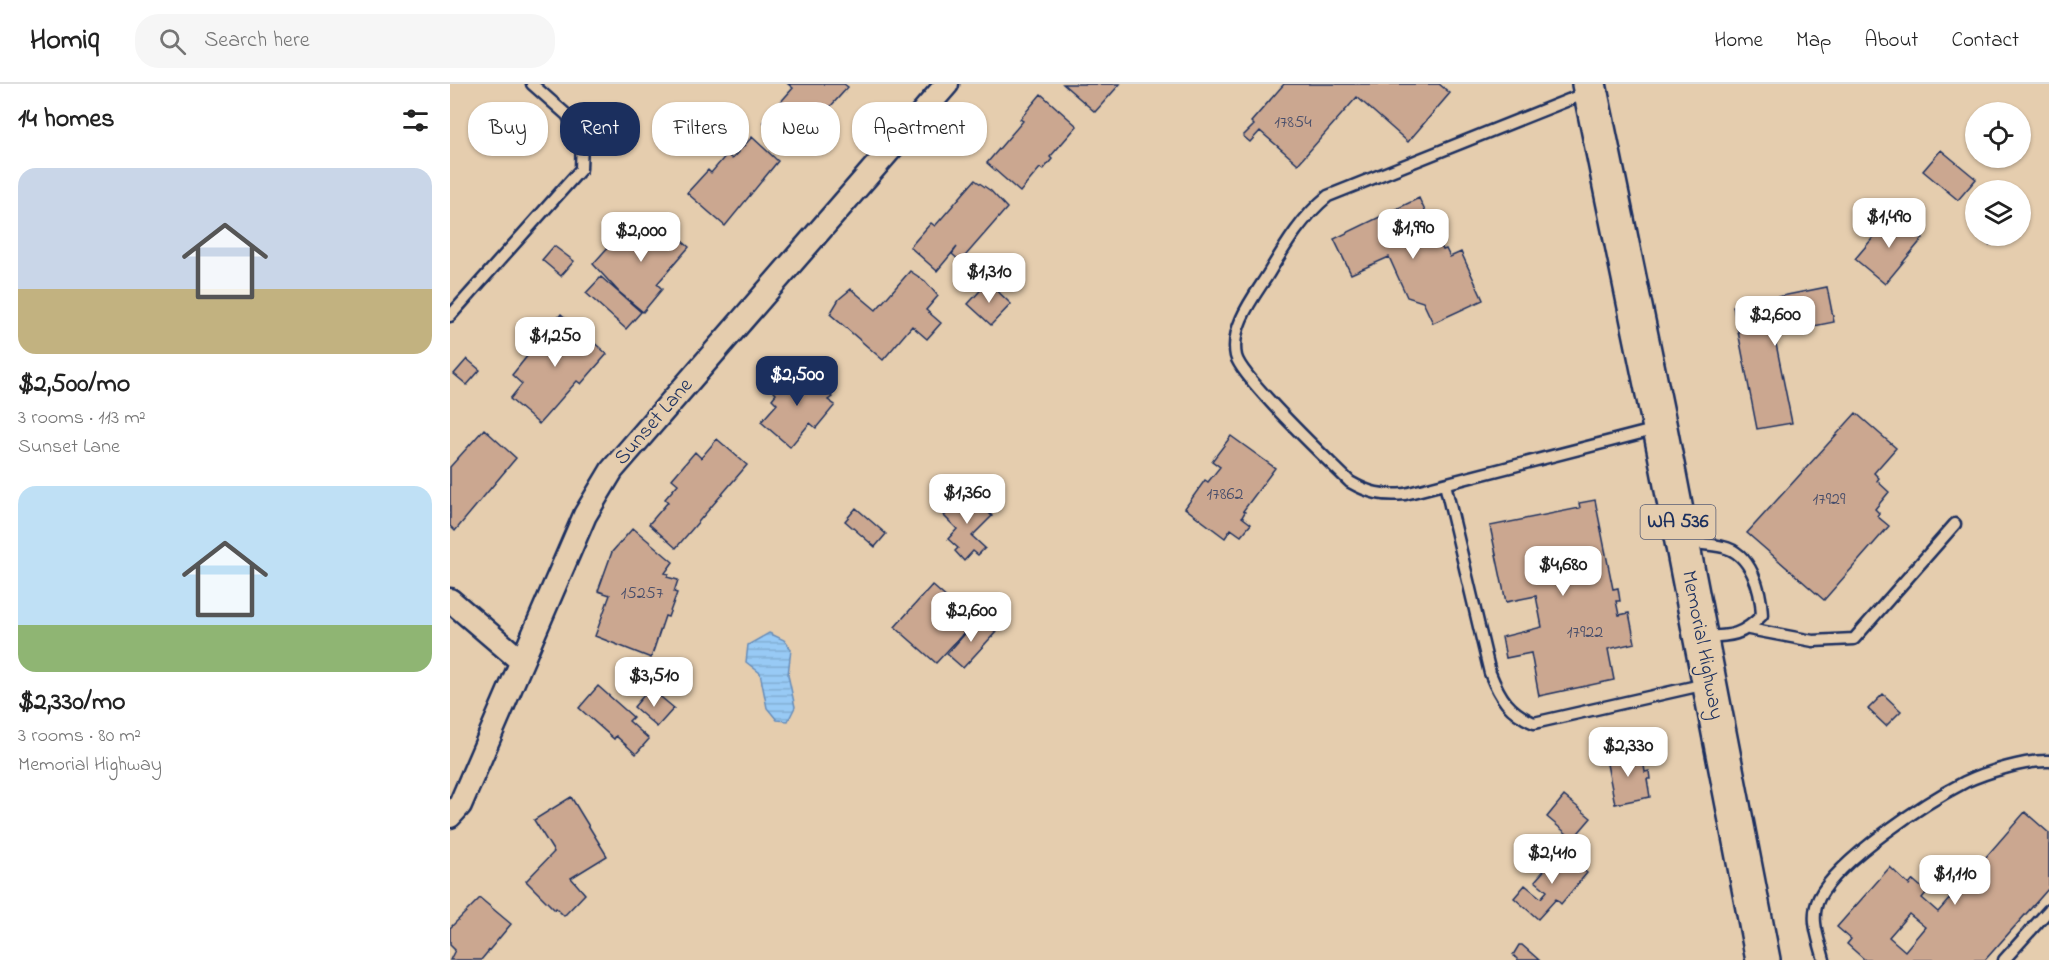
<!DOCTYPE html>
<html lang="en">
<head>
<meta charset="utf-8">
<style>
	:root { --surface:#fff; --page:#f6f6f6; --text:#222; --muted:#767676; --line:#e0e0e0; --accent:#1b2f5e }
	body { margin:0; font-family:"Indie Flower",sans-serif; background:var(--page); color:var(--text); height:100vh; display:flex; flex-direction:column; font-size:22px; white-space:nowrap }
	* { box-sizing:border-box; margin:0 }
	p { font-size:20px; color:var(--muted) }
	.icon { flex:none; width:33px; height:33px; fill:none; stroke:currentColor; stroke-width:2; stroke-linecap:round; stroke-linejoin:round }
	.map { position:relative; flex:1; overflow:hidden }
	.sheet { display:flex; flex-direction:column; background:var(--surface); width:450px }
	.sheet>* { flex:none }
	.hud { position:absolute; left:18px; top:18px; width:570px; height:54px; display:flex; gap:12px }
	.tools { position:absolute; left:1515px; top:18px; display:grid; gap:12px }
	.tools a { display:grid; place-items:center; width:66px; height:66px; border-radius:50%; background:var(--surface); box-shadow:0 2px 4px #0004; font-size:30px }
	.price { position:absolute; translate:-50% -51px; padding:0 14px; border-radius:12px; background:#fff; color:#222; font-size:20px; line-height:39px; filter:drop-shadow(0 2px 3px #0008) }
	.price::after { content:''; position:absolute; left:50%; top:36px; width:18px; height:14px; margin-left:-9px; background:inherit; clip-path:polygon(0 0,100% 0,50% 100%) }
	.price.active { background:var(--accent); color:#fff }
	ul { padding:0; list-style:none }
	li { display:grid; align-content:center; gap:12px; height:318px; padding:0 18px }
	li span { display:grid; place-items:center; height:186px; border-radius:18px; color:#555 }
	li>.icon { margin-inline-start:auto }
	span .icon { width:108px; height:108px; fill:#fffc; stroke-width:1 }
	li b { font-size:26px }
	h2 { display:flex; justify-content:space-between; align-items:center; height:72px; padding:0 18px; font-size:26px }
	.tag { padding:0 21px; border-radius:24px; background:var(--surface); box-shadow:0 2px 4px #0004; font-size:21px; line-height:54px }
	.tag.active { background:var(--accent); color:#fff }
	header { display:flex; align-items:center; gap:36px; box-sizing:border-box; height:84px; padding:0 30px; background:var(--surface); border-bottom:2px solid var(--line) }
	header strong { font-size:28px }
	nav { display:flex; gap:33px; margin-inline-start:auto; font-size:21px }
	.search { width:420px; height:54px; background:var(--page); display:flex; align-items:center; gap:15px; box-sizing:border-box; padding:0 21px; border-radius:24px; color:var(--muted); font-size:22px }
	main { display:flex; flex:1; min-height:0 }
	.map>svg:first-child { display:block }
	.water { fill:url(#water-rules); stroke:#668cb9; stroke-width:1.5 }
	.building { fill:#cba790; stroke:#1b2f5e; stroke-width:1.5; fill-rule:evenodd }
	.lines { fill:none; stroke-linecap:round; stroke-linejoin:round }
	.lane-casing { stroke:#1b2f5e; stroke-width:15 }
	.street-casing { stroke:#1b2f5e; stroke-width:27 }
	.primary-casing { stroke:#1b2f5e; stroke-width:38 }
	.lane { stroke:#e5cdae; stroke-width:10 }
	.street { stroke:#e5cdae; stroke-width:22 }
	.primary { stroke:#e5cdae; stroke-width:33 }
	.labels { text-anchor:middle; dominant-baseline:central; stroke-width:4.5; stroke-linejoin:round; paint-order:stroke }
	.number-label { font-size:18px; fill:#474d6a }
	.shield { fill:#e5cdae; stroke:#585e76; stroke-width:1.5 }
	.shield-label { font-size:20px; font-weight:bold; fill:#1b2f5e }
	.street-label { font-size:21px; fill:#1b2f5e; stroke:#e5cdae }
</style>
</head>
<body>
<header>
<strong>Homiq</strong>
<div class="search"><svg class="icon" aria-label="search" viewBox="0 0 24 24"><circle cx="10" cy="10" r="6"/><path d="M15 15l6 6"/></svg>Search here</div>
<nav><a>Home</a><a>Map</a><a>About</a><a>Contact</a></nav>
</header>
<main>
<section class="sheet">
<h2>14 homes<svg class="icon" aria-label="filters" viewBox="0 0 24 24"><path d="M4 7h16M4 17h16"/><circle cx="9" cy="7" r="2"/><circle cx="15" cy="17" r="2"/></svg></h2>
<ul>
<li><span style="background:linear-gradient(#c9d6e8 65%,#c2b280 0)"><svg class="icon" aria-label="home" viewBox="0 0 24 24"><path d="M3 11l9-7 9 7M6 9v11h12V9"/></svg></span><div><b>$2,500/mo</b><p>3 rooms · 113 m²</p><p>Sunset Lane</p></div></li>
<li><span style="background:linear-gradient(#bfe0f5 75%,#8fb573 0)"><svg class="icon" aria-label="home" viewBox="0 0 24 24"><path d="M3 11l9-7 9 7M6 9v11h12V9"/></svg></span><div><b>$2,330/mo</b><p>3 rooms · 80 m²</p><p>Memorial Highway</p></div></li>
</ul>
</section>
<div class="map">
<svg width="1599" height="876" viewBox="0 0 1599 876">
	<defs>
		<pattern id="water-rules" width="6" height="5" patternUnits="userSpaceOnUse" patternTransform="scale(1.5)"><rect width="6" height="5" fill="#98caf5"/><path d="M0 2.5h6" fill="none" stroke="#82aed4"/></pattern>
	</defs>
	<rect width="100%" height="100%" fill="#e5cdae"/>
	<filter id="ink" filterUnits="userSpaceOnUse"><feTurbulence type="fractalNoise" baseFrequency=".0167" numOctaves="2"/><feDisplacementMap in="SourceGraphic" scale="12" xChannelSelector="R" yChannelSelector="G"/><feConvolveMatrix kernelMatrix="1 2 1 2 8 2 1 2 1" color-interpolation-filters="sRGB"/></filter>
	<g filter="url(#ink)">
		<path class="water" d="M319,549L334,556L341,565L338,591L345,623L338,637L327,636L317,624L310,589L296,578L298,561Z"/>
		<path class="building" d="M338,0H394L398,3L342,65L313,38L343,4Z
			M613,0H670L645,28Z
			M834,0H989L1000,9L958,58L907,13L848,80L810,47L800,58L793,52L804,41L801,38Z
			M591,10L627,42L600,73L602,75L593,86L590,84L570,108L537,79L573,37L570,35Z
			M302,53L328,77L275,142L237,109L258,86L261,89L277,70L282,75Z
			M1491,66L1526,95L1508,116L1473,87Z
			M525,96L541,107L557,124L516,171L509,176L502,170L507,163L487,187L460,163L481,139L485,142Z
			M969,114L993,166L996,165L1000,173L1011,168L1033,216L983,239L973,218L957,213L939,173L901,190L884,155Z
			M1444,129L1473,154L1435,200L1405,175Z
			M204,133L239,163L207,200L212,205L193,228L169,208L143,180L168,152L179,161Z
			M1529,152H1548L1539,161Z
			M104,162L124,177L111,192L92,176Z
			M460,187L475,197L488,212L476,226L491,239L477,255L462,242L433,276L380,230L389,215L401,205L426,226Z
			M151,193L191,228L176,245L136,209Z
			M538,198L561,220L541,241L518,220Z
			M1377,203L1384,238L1324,250L1342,339L1307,345L1283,222Z
			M111,230L157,270L131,300L127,297L89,340L60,315L72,300L62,291Z
			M17,275L30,286L17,301L4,290Z
			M346,282L382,313L378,316L385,321L366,344L360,339L340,363L311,338L327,320L322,315L326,310L324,308Z
			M1406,329L1446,364L1424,389L1429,394L1427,397L1439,408L1425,425L1429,429L1427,432L1439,442L1374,516L1297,449Z
			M34,345L66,374L5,447L0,442V383Z
			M781,352L825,384L793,427L795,428L792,433L801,440L791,452L781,445L775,454L735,424L755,396L758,398L770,383L762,377Z
			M267,355L297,381L226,464L199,440L218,418L215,415L228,400L222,395L245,368L251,374Z
			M518,408L542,432L522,452L535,464L528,471L523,467L514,477L505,467L508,464L498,455L507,445L494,432Z
			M1145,416L1163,505L1168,504L1170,517H1166L1169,531L1179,529L1185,559L1158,565L1164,596L1089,612L1081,569L1056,574L1052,553L1092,543L1086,512L1056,518L1040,442L1130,424L1129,419Z
			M406,424L436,450L425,463L395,437Z
			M183,444L223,478L215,489L219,490L217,493L228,496L224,508L227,509L218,533L215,532L201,574L145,552L160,511L148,507L162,468Z
			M482,501L524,538L486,579L445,543Z
			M529,534L546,548L513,584L497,570Z
			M148,602L183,633L179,637L199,655L186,670L166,652L164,655L129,624Z
			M200,604L224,624L207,643L184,623Z
			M1433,610L1451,627L1436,642L1418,625Z
			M1192,668L1195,688L1199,687L1200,695H1197L1200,713L1165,720L1156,675Z
			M1114,712L1141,734L1123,755L1097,733Z
			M121,713L157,772L121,794L135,810L114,832L106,824L105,826L76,797L104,768L84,736Z
			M1575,728L1599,749V804L1535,876H1415L1397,860L1401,855L1387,843L1440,783L1459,801L1463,796L1477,808L1472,814L1488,828ZM1459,830L1475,843L1455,867L1439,853Z
			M1111,767L1137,789L1111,820L1106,815L1088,835L1064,814L1075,801L1091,814L1097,807L1085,797Z
			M30,814L61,840L31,876H0L5,866L0,861V844Z
			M1069,861H1072L1089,876H1068L1063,871Z"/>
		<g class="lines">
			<defs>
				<path id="lane" d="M1136,9L878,112C851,134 835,162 817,192C803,214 780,243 786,272C791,294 879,377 900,398C919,409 932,412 955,410L1207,345
					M0,232L131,85L132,56L117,31L82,0
					M995,400L1040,589C1050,614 1059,628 1084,639L1256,600
					M1236,458C1248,460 1261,460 1273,463C1301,469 1311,506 1312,531C1292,552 1281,552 1253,553
					M1299,545L1363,557L1404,555L1505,440
					M1374,876C1369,855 1359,835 1369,814C1389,775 1476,718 1515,698C1536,688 1577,676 1599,677
					M1554,876L1599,826"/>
				<path id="street" d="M0,516L70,576
					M0,732L10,721L135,431L162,386L497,0"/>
				<path id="primary" d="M1139,0L1210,344L1313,876"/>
			</defs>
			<use href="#lane" class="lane-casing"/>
			<use href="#street" class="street-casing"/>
			<use href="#primary" class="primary-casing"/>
			<use href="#lane" class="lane"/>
			<use href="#street" class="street"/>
			<use href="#primary" class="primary"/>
		</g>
	</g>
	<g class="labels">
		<g class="number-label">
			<text x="843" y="39">17854</text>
			<text x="775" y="411">17862</text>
			<text x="1379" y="416">17929</text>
			<text x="192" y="510">15257</text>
			<text x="1135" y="549">17922</text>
		</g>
		<rect class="shield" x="1190.5" y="421" width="75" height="34" rx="4.5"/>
		<g class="shield-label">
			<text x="1228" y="438">WA 536</text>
		</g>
		<g class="street-label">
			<text transform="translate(204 338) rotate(-49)">Sunset Lane</text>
			<text transform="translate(1252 561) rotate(79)">Memorial Highway</text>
		</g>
	</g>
</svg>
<div class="tools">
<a><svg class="icon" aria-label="locate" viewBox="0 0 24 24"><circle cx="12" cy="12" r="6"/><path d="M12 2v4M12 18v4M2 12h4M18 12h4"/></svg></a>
<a><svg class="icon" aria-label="layers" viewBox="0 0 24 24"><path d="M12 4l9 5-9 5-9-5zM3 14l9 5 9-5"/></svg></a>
</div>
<b class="price" style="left:1439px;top:165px">$1,490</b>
<b class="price" style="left:963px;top:176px">$1,990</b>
<b class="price" style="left:191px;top:179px">$2,000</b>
<b class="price" style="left:539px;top:220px">$1,310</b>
<b class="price" style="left:1325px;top:263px">$2,600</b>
<b class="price" style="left:105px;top:284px">$1,250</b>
<b class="price active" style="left:347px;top:323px">$2,500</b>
<b class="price" style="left:517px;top:441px">$1,360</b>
<b class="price" style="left:1113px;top:513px">$4,680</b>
<b class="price" style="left:521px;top:559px">$2,600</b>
<b class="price" style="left:204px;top:624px">$3,510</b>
<b class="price" style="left:1178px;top:694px">$2,330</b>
<b class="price" style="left:1102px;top:801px">$2,410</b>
<b class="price" style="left:1505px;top:822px">$1,110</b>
<div class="hud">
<a class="tag">Buy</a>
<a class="tag active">Rent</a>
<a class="tag">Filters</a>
<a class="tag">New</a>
<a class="tag">Apartment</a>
</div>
</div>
</main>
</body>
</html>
